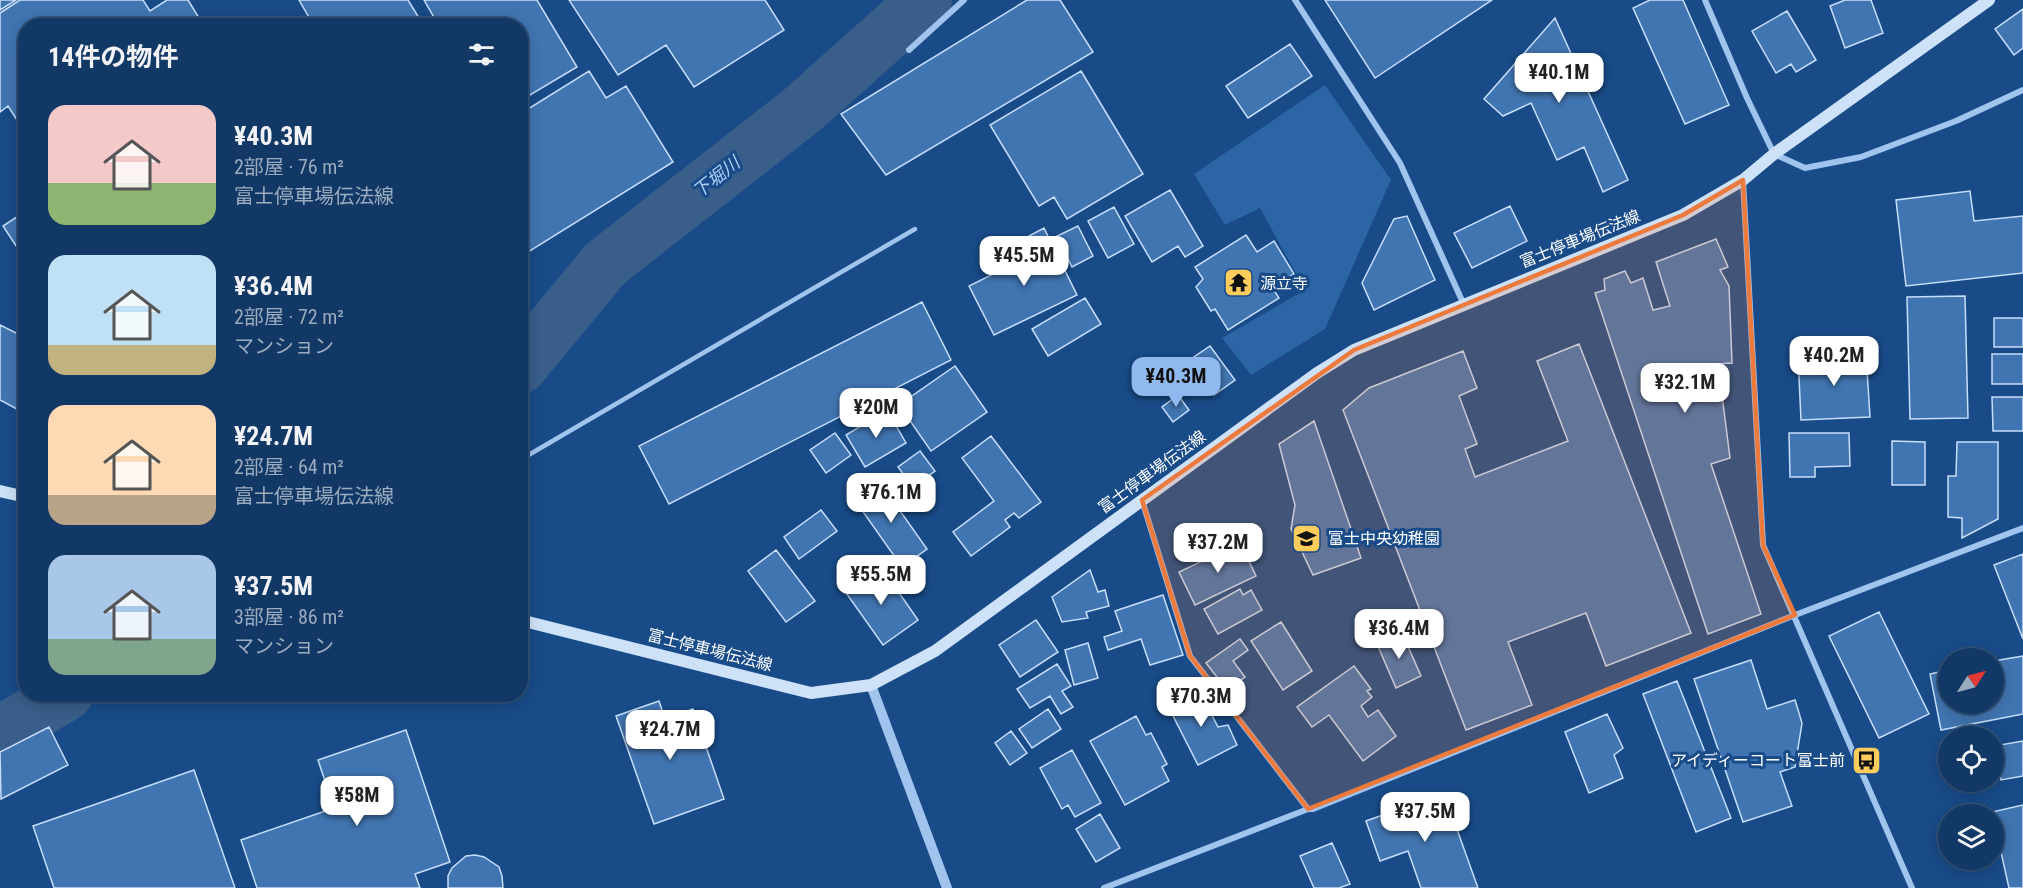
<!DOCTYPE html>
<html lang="ja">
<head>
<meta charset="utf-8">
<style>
	:root { --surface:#123866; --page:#1b3f6c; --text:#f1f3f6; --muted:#9cacbf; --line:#31527a; --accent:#90b9f0 }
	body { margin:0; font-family:"Roboto Condensed","Noto Sans JP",sans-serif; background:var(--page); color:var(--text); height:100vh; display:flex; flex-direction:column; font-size:22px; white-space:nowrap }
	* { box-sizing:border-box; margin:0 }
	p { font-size:20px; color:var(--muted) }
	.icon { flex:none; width:33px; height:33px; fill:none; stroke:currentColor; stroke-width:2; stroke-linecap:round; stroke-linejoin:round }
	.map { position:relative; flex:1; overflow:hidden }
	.details { position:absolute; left:18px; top:18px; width:510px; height:684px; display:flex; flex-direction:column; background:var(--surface); border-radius:24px; box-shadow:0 3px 15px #0003,0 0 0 2px var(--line) }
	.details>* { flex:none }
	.needle { width:39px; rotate:54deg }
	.buttons { position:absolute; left:1938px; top:648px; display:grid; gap:12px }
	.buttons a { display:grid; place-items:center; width:66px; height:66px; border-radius:50%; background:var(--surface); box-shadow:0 3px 15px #0003,0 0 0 2px var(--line); font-size:30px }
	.price { position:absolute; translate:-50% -51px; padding:0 14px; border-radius:12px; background:#fff; color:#222; font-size:20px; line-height:39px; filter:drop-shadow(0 2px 3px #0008) }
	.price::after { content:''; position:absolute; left:50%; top:36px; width:18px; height:14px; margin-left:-9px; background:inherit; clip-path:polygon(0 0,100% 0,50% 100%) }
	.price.active { background:var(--accent); color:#111 }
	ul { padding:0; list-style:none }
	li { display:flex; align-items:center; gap:18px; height:150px; padding:0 30px }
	li span { display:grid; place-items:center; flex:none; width:168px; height:120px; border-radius:18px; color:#555 }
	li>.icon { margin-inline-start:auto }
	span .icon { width:72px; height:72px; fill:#fffc; stroke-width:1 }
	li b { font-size:26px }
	h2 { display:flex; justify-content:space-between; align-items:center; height:72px; padding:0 30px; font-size:26px }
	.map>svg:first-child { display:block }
	.green { fill:#2b65a6 }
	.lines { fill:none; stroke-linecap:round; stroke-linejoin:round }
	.river { stroke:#395e8a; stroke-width:54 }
	.building { fill:#4175b1; stroke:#c6defa; stroke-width:1.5 }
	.service { stroke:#a0c4ed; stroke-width:4.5 }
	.minor { stroke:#a0c4ed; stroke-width:6 }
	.tertiary { stroke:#a0c4ed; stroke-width:10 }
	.secondary { stroke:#cde1f9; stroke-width:12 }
	.marked { fill:#ed7a3d; fill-opacity:0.2; stroke:#ed7a3d; stroke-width:4.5; stroke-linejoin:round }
	.labels { text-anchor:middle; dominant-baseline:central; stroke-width:6; stroke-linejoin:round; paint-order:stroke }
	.street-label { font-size:16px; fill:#fff; stroke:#184b88 }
	.poi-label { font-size:16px; fill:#fff; stroke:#184b88; text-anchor:start }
	.water-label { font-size:18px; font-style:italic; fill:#accef5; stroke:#184b88 }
</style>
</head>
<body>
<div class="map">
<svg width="2023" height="888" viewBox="0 0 2023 888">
	<rect width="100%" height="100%" fill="#184b88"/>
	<path class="green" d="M1325,85L1391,180L1325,329L1251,375L1222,338L1305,290L1260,208L1225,225L1194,174Z"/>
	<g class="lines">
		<path class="river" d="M520,367L605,264L802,110L925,0
			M0,733L66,694"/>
	</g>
	<path class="building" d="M0,0H16L0,10Z
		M20,0H143L150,11L167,0H188L204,26H26V134L8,106L0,112V13Z
		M299,0H408L424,26H314Z
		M424,0H537L577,67L520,101V26H439Z
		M569,0H765L784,30L694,87L666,45L618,75Z
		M1027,0H1060L1093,52L886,175L841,114Z
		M1325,0H1492L1375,78Z
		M1650,0H1683L1729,105L1685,124L1633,8Z
		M1845,0H1871L1883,33L1845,48L1830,6Z
		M2023,9V48L2014,55L1995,29Z
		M1787,11L1816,60L1796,72L1791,64L1776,73L1752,31Z
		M1555,18L1628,180L1603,192L1584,147L1557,160L1531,103L1503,116L1484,99Z
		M1290,44L1312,76L1248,118L1226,86Z
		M589,71L606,98L626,86L673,162L520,257V114Z
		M1081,71L1143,174L1067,219L1054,197L1039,206L990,125Z
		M1170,190L1203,246L1185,257L1178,246L1152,262L1125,216Z
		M1970,191L1974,221L2023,216V273L1906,286L1896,200Z
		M1510,206L1527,241L1472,268L1454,233Z
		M1114,207L1134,244L1108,258L1088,221Z
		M26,211V261L3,226Z
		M1407,216L1435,280L1374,310L1362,283L1394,219Z
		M1078,226L1093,256L1072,267L1057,236Z
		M1044,228L1077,295L994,335L969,286L1035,253L1027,237Z
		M1246,235L1257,252L1274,241L1294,274L1272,287L1279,298L1228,330L1215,309L1211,311L1196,287L1203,279L1195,267Z
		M1716,239L1728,267L1720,270L1729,286L1732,363L1718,364L1730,458L1711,464L1761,614L1708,634L1595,293L1605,290L1604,279L1625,271L1631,283L1643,278L1653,310L1670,306L1656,262Z
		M1965,296L1968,418L1910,419L1907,297Z
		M1085,298L1101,324L1048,356L1032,329Z
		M922,302L951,360L669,504L639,446Z
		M1994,318H2023V347H1994Z
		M0,325L26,338V414L0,400Z
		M1579,344L1691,633L1606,666L1586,613L1508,642L1532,705L1466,730L1343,410L1369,388L1463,351L1477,388L1459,396L1477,444L1465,449L1475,477L1568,441L1537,361Z
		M1210,346L1235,380L1214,395L1193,367L1199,363L1194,357Z
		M1866,353L1870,417L1801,420L1798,356Z
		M1992,354H2023V384H1992Z
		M955,366L987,412L931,451L899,405Z
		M1178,395L1189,410L1173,422L1162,407Z
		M1992,397H2023V431H1993Z
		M887,410L906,443L865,467L846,435Z
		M1314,421L1361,558L1313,575L1291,529L1295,505L1279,444Z
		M835,433L851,455L826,473L810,450Z
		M1789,433H1849L1850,466L1815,467V477H1790Z
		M991,436L1041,502L1019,518L1014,513L1005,520L1010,527L971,556L953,532L994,501L962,458Z
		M1892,441L1925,442V485H1892Z
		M1957,442H1998V519L1962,538V518L1948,517V476H1956Z
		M920,451L935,471L913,487L898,467Z
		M879,481L927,549L902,567L854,499Z
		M821,510L837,531L799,559L784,537Z
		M1240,543L1256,576L1195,605L1179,572Z
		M776,550L815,601L786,622L748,571Z
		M2023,554V639L1994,565Z
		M875,568L887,584L891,581L918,620L883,645L844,590Z
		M1090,570L1098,592L1105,590L1109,606L1086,612L1088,618L1062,622L1052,597Z
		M1240,589L1243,595L1251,590L1262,610L1218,634L1204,609Z
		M1163,595L1183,655L1150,665L1141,639L1108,650L1104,637L1122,631L1115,611Z
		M1879,612L1929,714L1879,738L1829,636Z
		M1036,620L1058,652L1020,677L999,645Z
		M1281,622L1312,671L1283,690L1251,641Z
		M1402,633L1421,676L1396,688L1377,644Z
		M1240,639L1248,650L1233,661L1245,677L1227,690L1206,663Z
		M1088,643L1098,678L1074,685L1065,650Z
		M2023,656V714L1941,730L1930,674L1948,670V704H1994V661Z
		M1751,660L1767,709L1795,700L1802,723L1795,767L1780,772L1792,806L1743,822L1694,679Z
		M1057,664L1071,686L1062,691L1073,707L1061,714L1050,696L1030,708L1017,689Z
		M1354,666L1371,689L1367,691L1372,697L1361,706L1368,717L1378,710L1396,736L1363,761L1329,715L1312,727L1297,707Z
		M1677,681L1731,818L1696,832L1643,694Z
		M1199,690L1218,727L1228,725L1237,745L1198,765L1168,706Z
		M659,701L665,719L693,709L724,799L654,824L616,716Z
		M1048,709L1061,729L1032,748L1019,729Z
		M1607,714L1623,748L1614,755L1623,778L1589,793L1565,732Z
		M1136,716L1146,735L1151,733L1167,764L1162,767L1169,781L1125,805L1090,741Z
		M49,727L68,765L1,799L0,752Z
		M406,730L450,862L415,874L420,888H257L241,840L334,808L318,760Z
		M1011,731L1027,753L1010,765L995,743Z
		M2023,741V776L2001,780L1994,746Z
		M1072,750L1101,803L1075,817L1068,805L1062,809L1040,768Z
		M194,770L235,888H54L33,826Z
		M1444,793L1478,888H1421L1408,851L1380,861L1366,821Z
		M2023,805V888H2009L1992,812Z
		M1100,814L1120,848L1096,862L1076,829Z
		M1332,843L1350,884L1339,888H1314L1300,856Z
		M475,855L484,857L499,867L502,876L503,888H448V876L452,868L466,856Z"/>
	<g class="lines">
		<path class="service" d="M520,460L915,229"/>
		<path class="minor" d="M1295,0L1400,163L1464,305
			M1705,0L1747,98L1774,154L1805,168L1861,157L1956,121L2023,90
			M909,50L964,0
			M1743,180L1763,545L1912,888
			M1142,500L1190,656L1308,809
			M1104,888L1308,809H1313L1795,615L2023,528"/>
		<path class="tertiary" d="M871,685L947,888"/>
		<path class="secondary" d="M0,491L26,497
			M520,620L811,693L871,685L935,651L1317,373L1354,350L1683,215L1743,180L1774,154L1989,0"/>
	</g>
	<path class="marked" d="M1743,180L1763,545L1795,615L1308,809L1190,656L1142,500L1354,350L1683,215Z"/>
	<defs>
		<symbol id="temple-square" viewBox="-11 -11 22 22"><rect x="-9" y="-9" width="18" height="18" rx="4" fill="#ffcd5c" stroke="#184b88"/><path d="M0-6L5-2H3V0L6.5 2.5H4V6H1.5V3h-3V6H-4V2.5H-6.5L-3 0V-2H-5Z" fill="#111"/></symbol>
		<symbol id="school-square" viewBox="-11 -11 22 22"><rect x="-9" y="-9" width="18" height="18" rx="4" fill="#ffcd5c" stroke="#184b88"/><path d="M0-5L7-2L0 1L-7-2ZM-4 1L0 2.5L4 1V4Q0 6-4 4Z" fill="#111"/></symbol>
		<symbol id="bus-square" viewBox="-11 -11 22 22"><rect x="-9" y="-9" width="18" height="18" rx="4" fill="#ffcd5c" stroke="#184b88"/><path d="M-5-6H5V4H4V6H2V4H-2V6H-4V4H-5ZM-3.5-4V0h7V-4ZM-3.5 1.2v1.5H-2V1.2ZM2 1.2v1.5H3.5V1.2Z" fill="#111"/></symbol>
	</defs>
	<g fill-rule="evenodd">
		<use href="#temple-square" x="1222" y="266" width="33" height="33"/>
		<use href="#school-square" x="1290" y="522" width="33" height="33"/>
		<use href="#bus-square" x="1850" y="744" width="33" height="33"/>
	</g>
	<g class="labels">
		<g class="street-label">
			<text transform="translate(1580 239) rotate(-22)">富士停車場伝法線</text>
			<text transform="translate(1152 472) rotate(-36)">富士停車場伝法線</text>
			<text transform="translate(710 650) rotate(14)">富士停車場伝法線</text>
		</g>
		<g class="poi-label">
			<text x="1260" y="283">源立寺</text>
			<text x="1328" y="538">富士中央幼稚園</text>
			<text x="1845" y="760" text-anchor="end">アイディーコート富士前</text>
		</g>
		<g class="water-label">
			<text transform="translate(716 177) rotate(-38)">下堀川</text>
		</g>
	</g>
</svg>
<div class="buttons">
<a><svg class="needle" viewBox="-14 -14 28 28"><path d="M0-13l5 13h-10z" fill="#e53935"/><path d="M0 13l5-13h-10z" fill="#9cacbf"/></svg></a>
<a><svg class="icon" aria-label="locate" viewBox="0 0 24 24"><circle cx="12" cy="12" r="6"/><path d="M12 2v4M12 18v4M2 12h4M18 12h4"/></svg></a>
<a><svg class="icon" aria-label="layers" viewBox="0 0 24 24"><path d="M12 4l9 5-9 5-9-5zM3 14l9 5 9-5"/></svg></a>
</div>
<b class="price" style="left:1559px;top:104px">¥40.1M</b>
<b class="price" style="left:1024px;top:287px">¥45.5M</b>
<b class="price" style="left:1834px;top:387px">¥40.2M</b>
<b class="price active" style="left:1176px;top:408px">¥40.3M</b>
<b class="price" style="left:1685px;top:414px">¥32.1M</b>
<b class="price" style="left:876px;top:439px">¥20M</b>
<b class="price" style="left:891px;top:524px">¥76.1M</b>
<b class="price" style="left:1218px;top:574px">¥37.2M</b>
<b class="price" style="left:881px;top:606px">¥55.5M</b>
<b class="price" style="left:1399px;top:660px">¥36.4M</b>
<b class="price" style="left:1201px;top:728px">¥70.3M</b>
<b class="price" style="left:670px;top:761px">¥24.7M</b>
<b class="price" style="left:357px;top:827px">¥58M</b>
<b class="price" style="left:1425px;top:843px">¥37.5M</b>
<section class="details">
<h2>14件の物件<svg class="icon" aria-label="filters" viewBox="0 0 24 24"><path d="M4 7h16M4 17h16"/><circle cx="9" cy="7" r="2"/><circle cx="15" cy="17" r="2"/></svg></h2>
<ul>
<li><span style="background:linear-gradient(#f6c9c9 65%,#8fb573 0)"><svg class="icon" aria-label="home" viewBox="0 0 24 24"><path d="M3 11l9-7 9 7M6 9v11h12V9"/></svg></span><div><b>¥40.3M</b><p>2部屋 · 76 m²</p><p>富士停車場伝法線</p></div></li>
<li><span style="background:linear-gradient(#bfe0f5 75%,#c2b280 0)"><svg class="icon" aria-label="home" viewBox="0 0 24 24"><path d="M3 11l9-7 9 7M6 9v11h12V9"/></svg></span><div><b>¥36.4M</b><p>2部屋 · 72 m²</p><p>マンション</p></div></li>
<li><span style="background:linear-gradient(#ffd9b3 75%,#b9a48a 0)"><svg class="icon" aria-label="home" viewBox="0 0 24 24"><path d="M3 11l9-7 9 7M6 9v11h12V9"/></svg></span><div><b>¥24.7M</b><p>2部屋 · 64 m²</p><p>富士停車場伝法線</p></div></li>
<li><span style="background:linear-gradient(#a9c7e8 70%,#7fa58c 0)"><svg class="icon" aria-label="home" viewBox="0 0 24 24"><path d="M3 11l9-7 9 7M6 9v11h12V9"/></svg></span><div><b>¥37.5M</b><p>3部屋 · 86 m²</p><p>マンション</p></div></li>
</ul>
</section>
</div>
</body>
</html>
